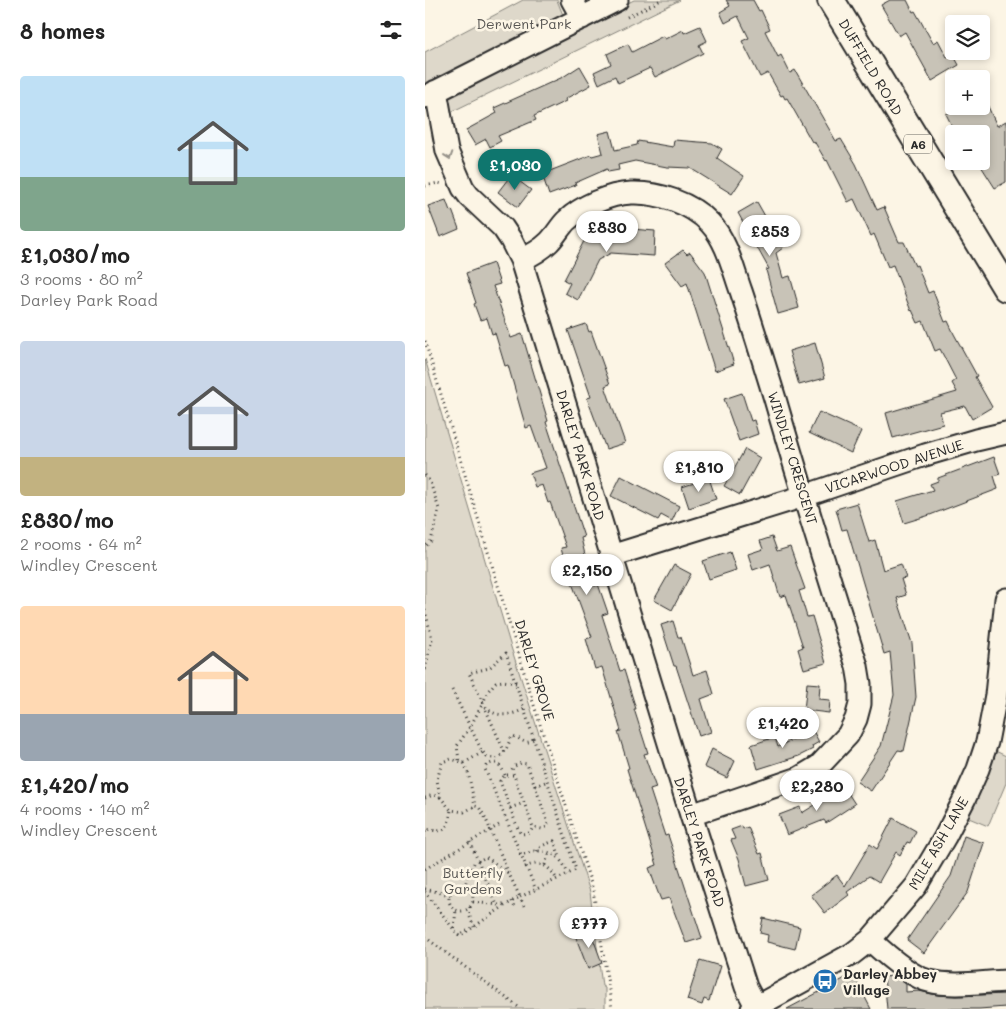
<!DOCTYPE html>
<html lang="en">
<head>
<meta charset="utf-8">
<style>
	:root { --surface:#fff; --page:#f2f2f2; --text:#222; --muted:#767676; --accent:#0f766e }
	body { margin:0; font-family:Mali,sans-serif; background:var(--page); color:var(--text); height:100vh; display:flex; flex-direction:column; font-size:19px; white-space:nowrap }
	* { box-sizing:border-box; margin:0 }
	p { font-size:16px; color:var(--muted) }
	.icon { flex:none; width:28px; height:28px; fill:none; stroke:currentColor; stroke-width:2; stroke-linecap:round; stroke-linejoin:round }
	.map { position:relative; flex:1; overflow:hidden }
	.panel { display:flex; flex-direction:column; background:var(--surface); width:425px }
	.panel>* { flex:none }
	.buttons { position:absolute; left:520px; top:15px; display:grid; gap:10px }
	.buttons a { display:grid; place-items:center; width:45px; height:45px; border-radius:5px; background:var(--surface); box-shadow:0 2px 8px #0003; font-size:25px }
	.price { position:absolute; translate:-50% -42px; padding:0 11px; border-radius:18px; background:#fff; color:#222; font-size:16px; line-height:32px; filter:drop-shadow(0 1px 2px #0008) }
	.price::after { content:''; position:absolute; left:50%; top:30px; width:15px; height:11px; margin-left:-8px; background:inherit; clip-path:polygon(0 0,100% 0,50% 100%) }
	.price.selected { background:var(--accent); color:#fff }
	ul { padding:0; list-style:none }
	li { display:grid; align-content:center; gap:10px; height:265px; padding:0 20px }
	li span { display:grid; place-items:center; height:155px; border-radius:5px; color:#555 }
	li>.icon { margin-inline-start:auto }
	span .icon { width:90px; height:90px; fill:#fffc; stroke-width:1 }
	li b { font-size:21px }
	h2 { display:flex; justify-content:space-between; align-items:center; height:60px; padding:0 20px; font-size:21px }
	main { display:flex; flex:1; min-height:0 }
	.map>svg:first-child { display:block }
	.green { fill:#ded8ca; stroke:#84827a }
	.building { fill:#c8c3b7; stroke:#2b2b2b }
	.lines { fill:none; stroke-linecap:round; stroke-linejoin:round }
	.minor-casing { stroke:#2b2b2b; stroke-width:25 }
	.major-casing { stroke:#2b2b2b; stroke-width:30 }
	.path { stroke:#2b2b2b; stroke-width:3; stroke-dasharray:1 4; stroke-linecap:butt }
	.minor { stroke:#fcf5e5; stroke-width:21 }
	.major { stroke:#fcf5e5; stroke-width:26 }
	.oneway { stroke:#949088 }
	.labels { text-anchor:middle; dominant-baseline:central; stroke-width:5; stroke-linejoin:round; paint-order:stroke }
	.shield { fill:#fcf5e5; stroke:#6a6863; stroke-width:1 }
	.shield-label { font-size:12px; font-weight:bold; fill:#2b2b2b }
	.park-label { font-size:14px; fill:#585653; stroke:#fcf5e5 }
	.street-label { font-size:14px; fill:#2b2b2b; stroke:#fcf5e5 }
	.poi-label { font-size:14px; font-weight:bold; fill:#2b2b2b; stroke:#fcf5e5; text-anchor:start }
</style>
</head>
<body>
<main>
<section class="panel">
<h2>8 homes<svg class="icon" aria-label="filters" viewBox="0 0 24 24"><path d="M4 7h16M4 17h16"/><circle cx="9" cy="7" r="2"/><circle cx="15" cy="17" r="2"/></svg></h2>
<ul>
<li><span style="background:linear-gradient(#bfe0f5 65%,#7fa58c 0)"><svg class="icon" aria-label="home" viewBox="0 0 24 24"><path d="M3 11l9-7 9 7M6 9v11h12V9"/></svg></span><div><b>£1,030/mo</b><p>3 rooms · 80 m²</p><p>Darley Park Road</p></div></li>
<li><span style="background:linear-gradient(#c9d6e8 75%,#c2b280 0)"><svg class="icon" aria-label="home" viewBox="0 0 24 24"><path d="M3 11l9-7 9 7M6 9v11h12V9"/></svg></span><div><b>£830/mo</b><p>2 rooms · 64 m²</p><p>Windley Crescent</p></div></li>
<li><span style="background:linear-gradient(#ffd9b3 70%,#9aa5b1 0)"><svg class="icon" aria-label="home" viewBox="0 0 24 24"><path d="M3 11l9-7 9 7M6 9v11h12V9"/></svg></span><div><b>£1,420/mo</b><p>4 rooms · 140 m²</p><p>Windley Crescent</p></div></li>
</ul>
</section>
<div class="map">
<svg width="581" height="1009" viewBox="0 0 581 1009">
	<rect width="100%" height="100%" fill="#fcf5e5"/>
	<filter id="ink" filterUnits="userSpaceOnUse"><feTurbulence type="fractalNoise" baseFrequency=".02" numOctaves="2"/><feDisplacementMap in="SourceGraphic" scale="10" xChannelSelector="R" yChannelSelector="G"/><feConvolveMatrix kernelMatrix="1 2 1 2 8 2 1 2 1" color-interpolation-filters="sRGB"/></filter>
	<g filter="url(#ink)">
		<path class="green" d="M98,0H132L142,25L0,93V52Z
			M209,0H255L26,112L17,94Z
			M0,359L85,644L165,892L177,986L180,988V1009H0Z
			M564,748L581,756V783L563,826L539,816Z"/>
		<path class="building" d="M301,0H328L334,11L336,10L345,29L340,31L353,57L356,55L365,73L370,70L411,141L416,139L431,164L452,210L459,207L474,242H479L490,266L492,265L503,293L508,291L520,322L523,321L529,334L552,376L550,377L567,407L547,419L540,406L515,412L518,424L468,438L461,413L532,392L527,383L531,380L515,349L510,351L498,321L493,323L487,310L486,311L468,265L463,267L449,234L446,236L429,199L423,202L402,160L401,161L389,141L387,142L362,98L360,99L358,95L356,96L343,73L335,77L317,41L324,38L313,16L300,23L295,12L305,6Z
			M465,0H482L488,12L490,11L508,43L513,40L522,57L528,54L534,65L507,81L480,32L474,36L456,5Z
			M275,26L282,41L274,45L278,53L230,77L225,68L193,83L190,76L174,84L169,72L186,64L182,54L203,44L207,52L238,36L240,39L258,30L259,33Z
			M155,66L166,85L140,99L141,101L109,116L111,120L73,136L76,141L65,147L61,139L50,145L41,130L72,113L69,108L138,77Z
			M560,100L572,126L581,121V182L570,188L556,166V134H531L521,114L538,106H556V102Z
			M185,131L190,150L212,145L213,141L248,147L249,140L287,143L297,149L292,158L319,176L307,194L265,168L242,167L210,161L193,165L194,170L183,172L182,169L150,183L151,185L124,195L117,174L166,155L167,156L178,153L173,134Z
			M86,175L106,190L93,207L73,192Z
			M21,200L25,211L27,210L34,229L15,237L3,206Z
			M332,202L358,248L351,253L358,278L365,276L374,308L353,314L341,270L344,269L313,213Z
			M183,227L230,231L229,256L186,253L173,260L153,300L140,293L145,283L139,280L159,241Z
			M258,250L262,254L265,252L280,272L309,364L290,371L262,283L257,286L240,263Z
			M68,263L75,284L68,286L86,338L97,334L123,421L121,422L159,537L156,538L163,567L170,586L173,584L183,613L177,615L195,671L199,670L211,709H209L223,753L219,754L231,788L225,790L240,836L243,835L277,938L261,943L244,898L236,900L232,890L224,868L232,865L202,769L204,768L193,732L196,731L177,667L170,669L161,639L167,637L140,564L136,548L141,547L125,502L123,503L117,485L110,487L105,473L121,468L106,426L101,428L83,365L80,366L70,333L67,334L62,318L55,320L49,304L51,303L41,273Z
			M161,324L164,332L166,331L185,384L180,386L200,443L181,449L162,398L166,397L143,330Z
			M390,343L400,378L374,385L364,351Z
			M317,393L326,421L329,420L333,434L314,441L299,399Z
			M394,412L436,431L426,453L384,433Z
			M320,449L335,458L315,495L299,486Z
			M569,457L575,474L569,476L573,489L505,515L479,523L472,501L508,490L505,484L513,481V478Z
			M196,476L254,506L247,521L236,515L233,520L186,496Z
			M284,478L291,499L264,508L257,487Z
			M432,503L444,542L450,540L458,570L476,564L481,578L476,579L481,595L472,598L487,643L491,697L479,751L473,750L446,791L432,782L456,746L469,695L465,652L459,654L422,529L417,530L411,509Z
			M347,537L352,551L365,547L380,589L374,591L382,617L387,616L401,663L379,669L373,649L378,647L361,595L355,597L345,564L328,570L323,554L338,549L335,541Z
			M305,552L311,570L284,579L278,561Z
			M249,565L266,574L247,610L229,600Z
			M248,621L253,637H256L268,675L282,670L289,694L276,699L286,732L274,736L251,666H249L236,625Z
			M382,683L395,684L394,699L405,700L404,713L379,710Z
			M387,729L394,742L387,746L388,749L374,756L333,769L326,745L350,737L353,747Z
			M287,749L310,761L302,778L279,767Z
			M419,787L430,804L401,823L399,820L362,835L354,815L375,807L377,813Z
			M468,818L491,831L485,843L482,842L475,855L471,852L454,882L444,876L422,892L424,895L400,913L386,895L412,875L420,886L445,844L452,849Z
			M317,826L318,829L323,827L334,854L337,853L344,880L321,886L314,859L306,840L310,839L306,830Z
			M539,836L559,843L543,892L499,953L482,940L526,876Z
			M338,918L375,927L370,949L342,942L343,935L335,933Z
			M165,930L177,963L163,969L150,935Z
			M275,960L295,966L284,1001L279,999L277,1005L262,1000Z
			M428,974L446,1009H362L413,982Z
			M469,976L481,984V992L494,991L512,995L532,996L581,994V1007L554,1009H462L459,977Z"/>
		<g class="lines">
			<defs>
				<path id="minor" d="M147,0L157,18
					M11,91L22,151L38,188L44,196L78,228L86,240L96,260L266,815L321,987L331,1006
					M0,97L192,0
					M96,260C107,255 116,250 124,242C131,235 135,227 141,221C157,206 184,194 206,193C233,192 266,203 285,223C302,241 308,269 316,291C328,327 339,363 350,399C376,489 404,578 432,666L435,684V704L431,719L423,735L394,766L374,778L266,815
					M186,556L379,496L500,455L551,440L581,433
					M445,940C458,952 486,977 504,981C528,987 557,982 581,981
					M327,1009L427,954L445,940L491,886L520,837L540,798L553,769L562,742L571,695L581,599"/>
				<path id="major" d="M406,0L581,288"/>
			</defs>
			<use href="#minor" class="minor-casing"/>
			<use href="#major" class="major-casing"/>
			<path class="path" d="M202,17L236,0
				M0,186L13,183L17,184
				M0,341L107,699L168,890L187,1009
				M0,475L5,482L14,509L6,541L0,547
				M0,610L7,639L0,670
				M91,683L78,681L71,682L63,691L58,703C67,719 86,716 99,709
				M27,690L57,751L62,757C80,762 81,747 87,736C96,737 100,748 109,738
				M61,710L80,753
				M34,760L32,746L45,727L58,703L44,673L64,668L81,653L151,870L95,897L99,906
				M39,763L58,752
				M80,775C76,765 71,759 61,766L60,769L111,890
				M88,775H80L75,781L93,829L96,834L105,833L108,827
				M110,786L102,764L96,763L88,767L87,770L108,827L117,829L122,827L123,823L110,786L123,781
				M15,797L26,810
				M0,798L8,795L15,797L12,780L17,762L26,759L39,763L43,772L50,806L54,807L60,817L84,874L95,897C74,908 55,924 34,936L0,892
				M85,808L99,803
				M0,832L2,829C21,834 23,829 26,810L39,812L50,806
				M45,842L72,905
				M112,851L114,847L129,841L135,857
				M94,854C100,855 104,852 110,851C127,850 137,858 143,874
				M120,865L124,852
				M100,867C115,860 125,866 132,880
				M0,869L74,825
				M39,887L49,863L61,857L83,873
				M24 899a12 12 0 1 1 24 0a12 12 0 1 1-24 0Z
				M0,889L25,895
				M87,901L91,910
				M48,902L74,905L82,903
				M45,907V917L49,927
				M29,928L31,910
				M0,937L96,1009"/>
			<use href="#minor" class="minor"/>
			<use href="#major" class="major"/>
		</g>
		<defs><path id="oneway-chevron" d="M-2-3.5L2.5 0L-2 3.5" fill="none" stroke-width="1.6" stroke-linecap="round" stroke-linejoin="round" transform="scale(1.25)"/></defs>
		<use class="oneway" href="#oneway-chevron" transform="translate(24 156) rotate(71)"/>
	</g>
	<defs>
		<symbol id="bus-disc" viewBox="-11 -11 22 22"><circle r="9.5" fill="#1f6fb2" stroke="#fcf5e5"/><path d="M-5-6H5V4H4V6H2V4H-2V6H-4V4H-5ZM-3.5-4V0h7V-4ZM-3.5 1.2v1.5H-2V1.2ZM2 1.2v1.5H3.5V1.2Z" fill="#fff"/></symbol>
	</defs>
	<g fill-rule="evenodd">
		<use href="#bus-disc" x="386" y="967" width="28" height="28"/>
	</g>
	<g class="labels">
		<rect class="shield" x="479" y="134.5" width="28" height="19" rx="4"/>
		<g class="shield-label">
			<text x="493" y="144">A6</text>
		</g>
		<g class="park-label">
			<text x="99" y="23">Derwent Park</text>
			<text x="48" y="872">Butterfly<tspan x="48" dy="16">Gardens</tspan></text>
		</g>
		<g class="street-label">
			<text transform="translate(446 67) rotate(59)">DUFFIELD ROAD</text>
			<text transform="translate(156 455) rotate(73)">DARLEY PARK ROAD</text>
			<text transform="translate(368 458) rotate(73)">WINDLEY CRESCENT</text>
			<text transform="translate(469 466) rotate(-18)">VICARWOOD AVENUE</text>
			<text transform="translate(110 670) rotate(73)">DARLEY GROVE</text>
			<text transform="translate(275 842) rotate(72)">DARLEY PARK ROAD</text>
			<text transform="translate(513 843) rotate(-60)">MILE ASH LANE</text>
		</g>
		<g class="poi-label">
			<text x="418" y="973">Darley Abbey<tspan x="418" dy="16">Village</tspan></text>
		</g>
	</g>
</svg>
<div class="buttons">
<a><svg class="icon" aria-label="layers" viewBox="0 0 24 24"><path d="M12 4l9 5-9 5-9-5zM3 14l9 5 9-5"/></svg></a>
<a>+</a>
<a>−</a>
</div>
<b class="price selected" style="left:90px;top:191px">£1,030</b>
<b class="price" style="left:182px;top:253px">£830</b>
<b class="price" style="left:345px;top:257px">£853</b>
<b class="price" style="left:274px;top:493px">£1,810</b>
<b class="price" style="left:162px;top:596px">£2,150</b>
<b class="price" style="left:358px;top:749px">£1,420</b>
<b class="price" style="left:392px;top:812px">£2,280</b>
<b class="price" style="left:164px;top:949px">£777</b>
</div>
</main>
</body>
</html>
